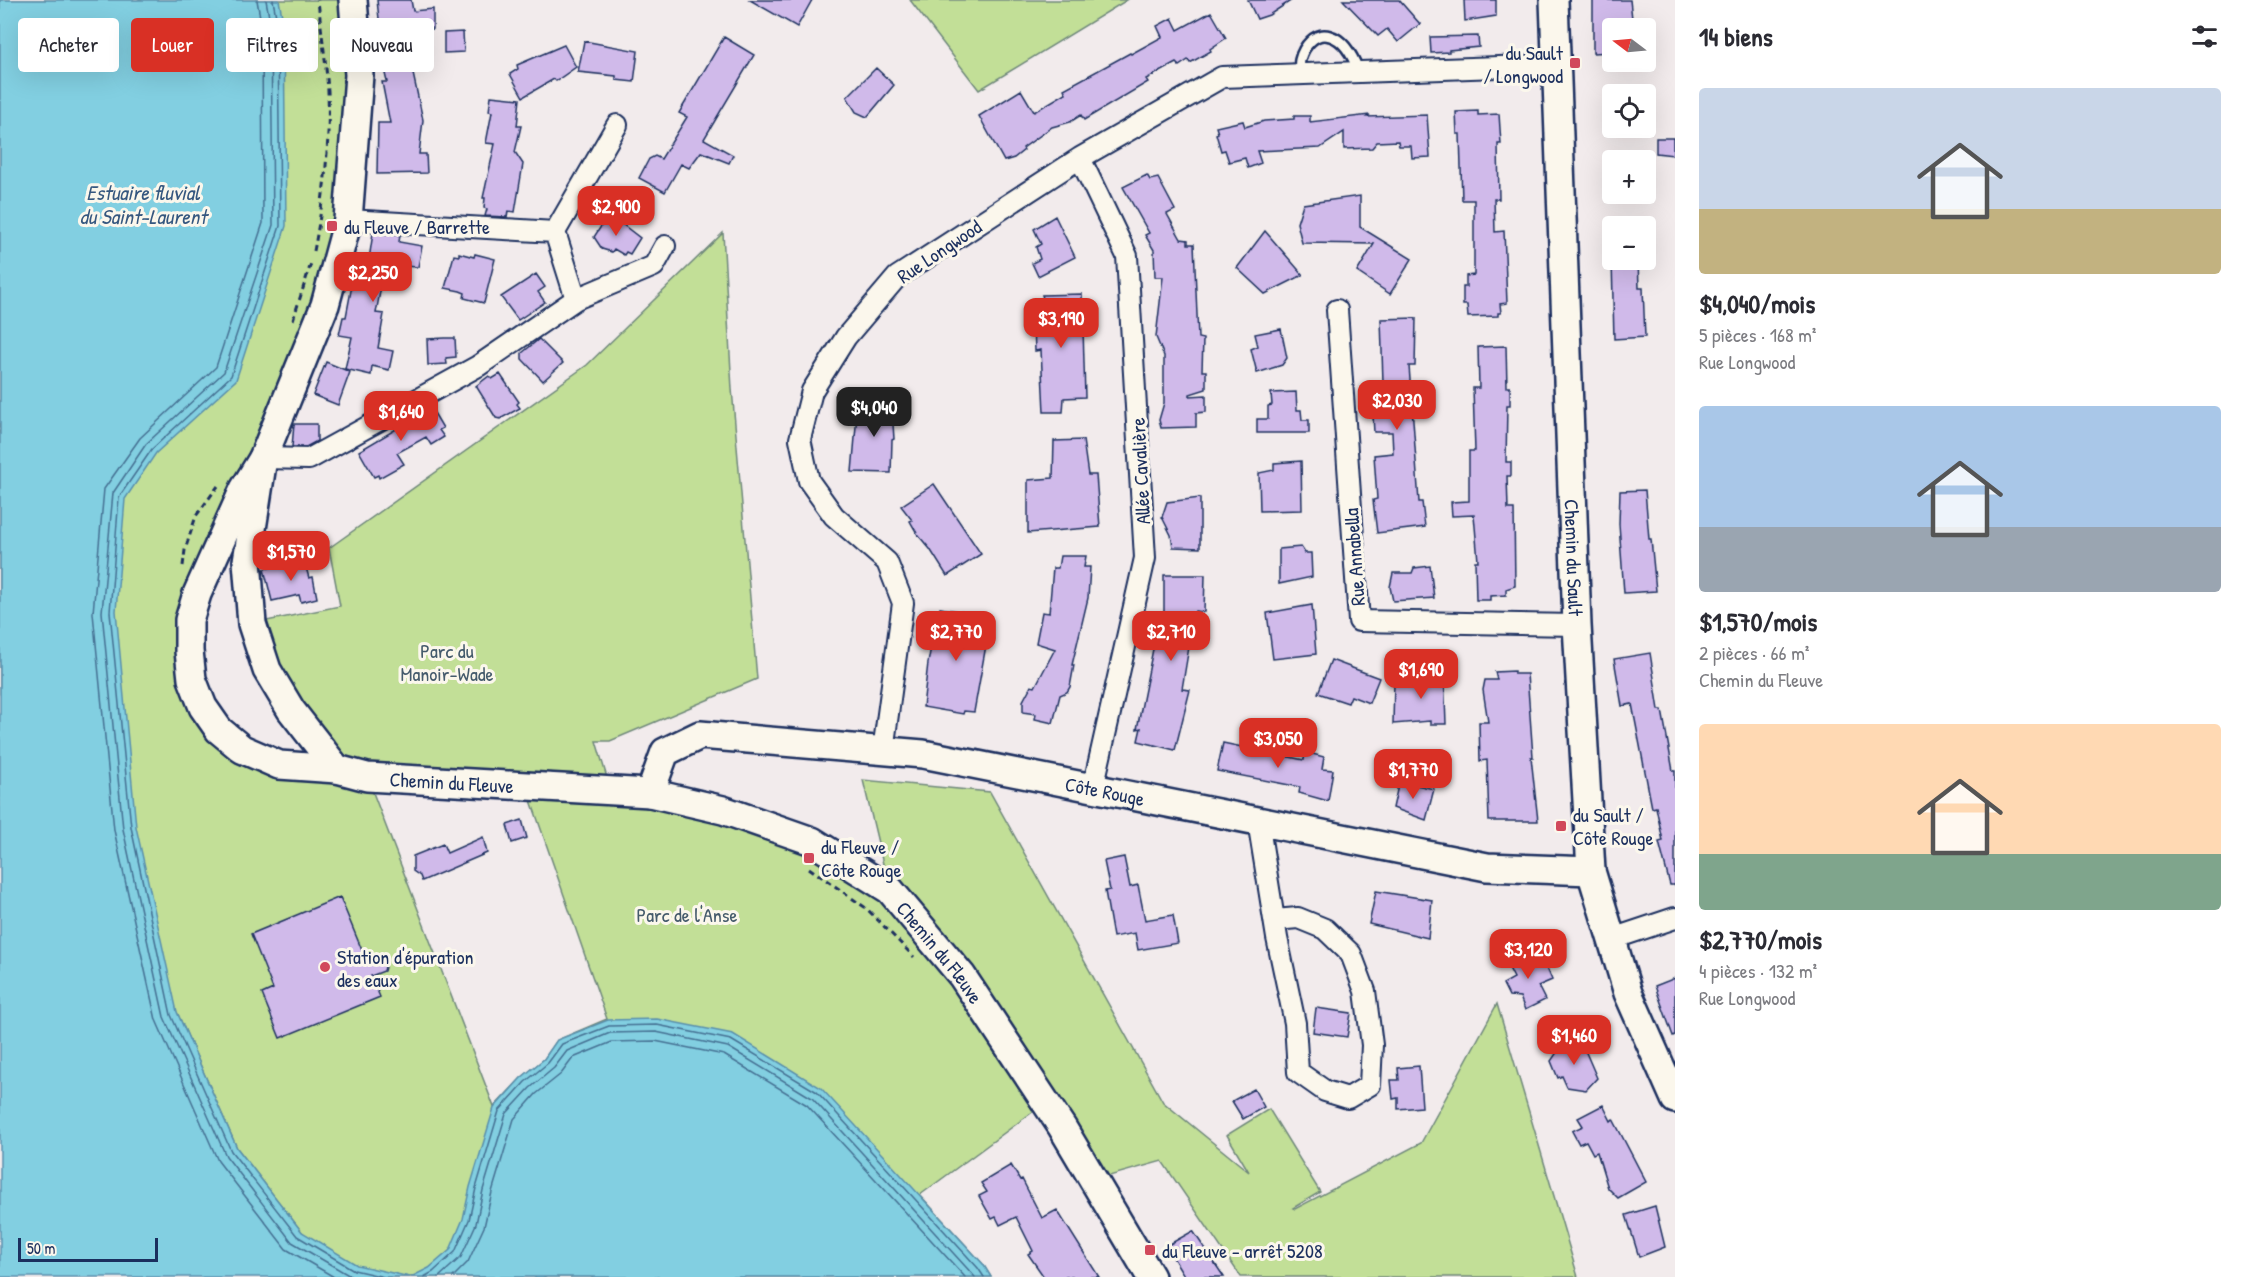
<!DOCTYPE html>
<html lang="fr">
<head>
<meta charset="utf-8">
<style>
	:root { --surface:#fff; --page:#f2f2f3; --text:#2b2b33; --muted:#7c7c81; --accent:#d93025 }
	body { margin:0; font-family:"Patrick Hand",sans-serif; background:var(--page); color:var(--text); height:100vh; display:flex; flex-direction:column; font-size:22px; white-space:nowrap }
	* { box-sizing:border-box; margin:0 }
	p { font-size:20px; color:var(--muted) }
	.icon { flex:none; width:33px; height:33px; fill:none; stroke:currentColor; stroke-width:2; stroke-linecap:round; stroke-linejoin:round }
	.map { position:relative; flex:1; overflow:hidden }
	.sheet { display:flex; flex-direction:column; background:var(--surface); width:570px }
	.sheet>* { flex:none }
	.hud { position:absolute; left:18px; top:18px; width:570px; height:54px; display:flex; gap:12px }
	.needle { width:39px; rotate:286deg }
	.controls { position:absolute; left:1602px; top:18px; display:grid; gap:12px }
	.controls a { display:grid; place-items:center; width:54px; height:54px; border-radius:6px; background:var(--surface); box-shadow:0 6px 24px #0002; font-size:30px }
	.scale { position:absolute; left:18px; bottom:15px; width:140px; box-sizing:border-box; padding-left:6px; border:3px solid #1b2f5e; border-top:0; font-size:16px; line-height:21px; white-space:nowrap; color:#1b2f5e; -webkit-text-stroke:4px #fbf7ec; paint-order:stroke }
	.price { position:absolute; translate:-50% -51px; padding:0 14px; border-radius:12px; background:var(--accent); color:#fff; font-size:20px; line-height:39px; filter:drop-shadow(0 2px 3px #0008) }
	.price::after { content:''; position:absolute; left:50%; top:36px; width:18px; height:14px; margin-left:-9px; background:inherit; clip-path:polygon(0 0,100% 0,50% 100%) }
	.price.active { background:#222; color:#fff }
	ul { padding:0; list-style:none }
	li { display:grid; align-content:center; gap:12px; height:318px; padding:0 24px }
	li span { display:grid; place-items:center; height:186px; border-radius:6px; color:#555 }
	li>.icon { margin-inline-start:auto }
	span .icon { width:108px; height:108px; fill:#fffc; stroke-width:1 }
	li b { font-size:26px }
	h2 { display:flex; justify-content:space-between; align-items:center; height:72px; padding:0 24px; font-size:26px }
	.pill { padding:0 21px; border-radius:6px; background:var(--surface); box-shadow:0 6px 24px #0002; font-size:21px; line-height:54px }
	.pill.active { background:var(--accent); color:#fff }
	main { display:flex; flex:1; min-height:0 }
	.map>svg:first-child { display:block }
	.green { fill:#c2df97; stroke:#6e877a; stroke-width:1.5; fill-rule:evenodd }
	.water { fill:#82cfe1; stroke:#598fad; stroke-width:1.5 }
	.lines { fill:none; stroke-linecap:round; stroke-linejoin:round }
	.shore { stroke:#446f92; stroke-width:1.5 }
	.building { fill:#d0baea; stroke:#1b2f5e; stroke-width:1.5 }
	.lane-casing { stroke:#1b2f5e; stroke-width:14 }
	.street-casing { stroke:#1b2f5e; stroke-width:24 }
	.secondary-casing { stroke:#1b2f5e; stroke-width:32 }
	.path { stroke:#1b2f5e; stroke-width:3; stroke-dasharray:6 4.5; stroke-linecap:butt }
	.lane { stroke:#fbf7ec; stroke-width:9 }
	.street { stroke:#fbf7ec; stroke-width:20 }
	.secondary { stroke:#fbf7ec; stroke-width:27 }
	.poi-dot { fill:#d1495b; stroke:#fbf7ec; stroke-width:2 }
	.labels { text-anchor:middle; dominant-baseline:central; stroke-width:6; stroke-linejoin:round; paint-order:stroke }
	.poi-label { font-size:20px; fill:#1b2f5e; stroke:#fbf7ec; text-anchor:start }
	.street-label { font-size:20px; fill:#1b2f5e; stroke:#fbf7ec }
	.park-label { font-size:20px; fill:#455b6c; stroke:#fbf7ec }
	.water-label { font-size:21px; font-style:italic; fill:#35577f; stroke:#fbf7ec }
</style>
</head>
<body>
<main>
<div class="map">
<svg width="1675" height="1277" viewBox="0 0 1675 1277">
	<rect width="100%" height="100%" fill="#f2ebec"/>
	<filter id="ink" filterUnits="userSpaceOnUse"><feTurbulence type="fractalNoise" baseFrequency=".0167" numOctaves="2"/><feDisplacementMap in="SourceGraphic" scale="12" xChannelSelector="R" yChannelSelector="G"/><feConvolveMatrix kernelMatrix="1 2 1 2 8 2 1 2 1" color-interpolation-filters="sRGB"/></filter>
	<g filter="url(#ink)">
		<path class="green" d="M0,0H353L348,220L205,585L192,679L242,749L337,769L252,624L340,606L329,548L587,365L723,233L732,389L757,679L610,741H596L611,791L723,810L889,889L863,780L990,792L1163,1102L1249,1172L1227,1135L1269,1109L1320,1192L1293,1208L1295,1209L1421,1143L1497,1004L1578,1277H1241L1162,1161L1106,1177L1052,1112L1034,1111L920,1195L983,1264L991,1277H321L302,1232L237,1148L177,1012L0,694ZM367,777L526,786L607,1019L557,1040L544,1059L521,1078L494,1107Z
			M910,0H1127L979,90Z"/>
		<path class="water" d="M0,0H279L284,27L286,226L236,380L156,453L125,499L116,611L136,827L177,1012L237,1148L302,1232L357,1265L410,1277H0Z
			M657,1019L733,1034L821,1088L983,1264L991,1277H411L429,1268L450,1250L463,1219L470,1187L494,1108L521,1078L544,1059L557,1040L608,1020Z"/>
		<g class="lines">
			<path class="shore" d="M257,0L262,29L263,223L216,367L140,438L104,489L93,613L114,830L156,1020L218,1161L286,1249L334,1277
				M266,0L271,28L273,225L224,372L146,444L113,493L102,612L123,829L164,1017L226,1156L292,1242L352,1277
				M273,0L278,28L280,226L231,376L152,449L119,497L110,612L131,827L171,1015L231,1151L297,1236L354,1270L384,1277
				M424,1277L433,1272L455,1252L469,1220L476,1188L499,1111L525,1082L548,1063L562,1044L609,1026L657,1025L731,1040L817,1092L978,1268L984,1277
				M439,1277L461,1257L476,1224L483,1190L506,1114L530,1088L554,1068L567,1051L610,1033L656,1032L728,1047L812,1098L975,1277
				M453,1277L468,1262L484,1227L492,1192L514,1119L536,1094L561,1074L573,1058L612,1042L655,1041L724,1055L807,1105L965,1277"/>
		</g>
		<path class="building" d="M377,0H411L413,11L433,9V29L414,31L416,69H412L423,120L419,154H426L427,173L377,174L378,123H390L382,82H387L383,65L382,28H380Z
			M750,0H812L797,27Z
			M1248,0H1292L1269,15L1257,19Z
			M1343,0H1399L1420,24L1398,42L1387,29L1378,36Z
			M1464,0H1496V16L1465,21Z
			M1593,0H1630L1633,28H1612V52L1593,53Z
			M1211,12L1226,38L1210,49L1211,51L1190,63L1188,60L1179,66L1176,63L1146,79L1148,82L1084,120L1081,115L1070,122L1052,127L1023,148L1024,150L1014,158L1004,161L979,116L1021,90L1034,112L1066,93L1064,89L1130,53L1131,54L1162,37L1157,26L1172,18L1178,30Z
			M463,32L464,52L444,53V33Z
			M1478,36L1479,47L1449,50V52L1431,53L1430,37Z
			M724,37L754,55L704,139L733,155L729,163L701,152L689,168L681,164L665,192L639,178L649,159L655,156L661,159L687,117L679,113Z
			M584,41L638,51L634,82L616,80V76L578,72Z
			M564,45L576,67L556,81L554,79L523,97L510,74L518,69L517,65Z
			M876,68L894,85L867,117L856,112L847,97Z
			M491,96L520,99L517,126H521L515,152L523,164L515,212L508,211L507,217L485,216L487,209L484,208L485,198H483L495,144L486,143L492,112L489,111Z
			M1478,111V115L1499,114L1501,144H1498L1499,199H1494L1495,232L1504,231L1507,303L1500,304L1501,313H1498V316L1468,317L1467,305H1463V287H1466V276L1474,275V200H1462L1460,134H1457L1456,112Z
			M1370,115L1367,117L1427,115L1430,157L1412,158L1411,146H1399L1398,141L1377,142L1372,148L1344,149V132L1320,148L1257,151L1261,163L1248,168L1245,158L1229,162L1225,150L1221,151L1216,134L1218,133L1216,127L1243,121L1245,127L1264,121L1294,119V116H1310V122Z
			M1656,138H1673V155L1656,153Z
			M1147,175L1150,180L1158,178L1175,210L1167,214L1181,239L1188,240V244H1194L1198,338L1203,339L1202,371H1206V389L1190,394V396L1206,395V412L1196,413V427L1161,428L1159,420L1164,403V356L1156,337L1163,277H1155L1154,250L1145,235L1149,233L1123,187Z
			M1360,196V227L1412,259L1390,294L1357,272L1374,244L1302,243L1297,223L1303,204Z
			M609,214L640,238L630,254L626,252L624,255L614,249L612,252L602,249L594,237Z
			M1055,216L1075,257L1038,276L1032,263L1040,259L1036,247L1041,244L1034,229Z
			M1265,231L1303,275L1265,294L1237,268Z
			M373,233L400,235L399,242L422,246L418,267L385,265L376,313L384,314L378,348L393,351L389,370L372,366L371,375L345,369L352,337L339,335L343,317H346L356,264L368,266Z
			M459,253L474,257L475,254L495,259L484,303L464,298L465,293L460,291L445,288L454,255L459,256Z
			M1612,260H1638L1639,288H1643L1645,337L1614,339Z
			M536,274L545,287L538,292L545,302L518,320L501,297Z
			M1082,294L1085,397L1064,398L1063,412H1044L1041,350L1035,351L1034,325H1038L1036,306L1045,305L1042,295Z
			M1416,318L1415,366H1409L1419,502H1422L1425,527L1377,533L1373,500L1377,499L1374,455L1393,453L1392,432H1374L1371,383L1383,382L1381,319Z
			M1281,329L1287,358L1282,365L1257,373L1251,349L1258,346L1255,334Z
			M445,338H455L456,357L446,358L447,364L428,365L427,339Z
			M539,339L563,363L543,381L522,359V353Z
			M1506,346L1507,387H1510V405H1507L1506,462H1511V476H1507L1508,509H1514L1515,586L1506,589V595L1490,596V600H1476L1475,561H1478L1474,515L1452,516L1451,502L1469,501V451H1475L1473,388H1479L1478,347Z
			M326,362L350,372L338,405L313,395Z
			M500,374L519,402L517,404L520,408L500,419L496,418L476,386L489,376L492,379Z
			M1296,392L1297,410H1301L1302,420H1309V433H1257V419H1268V406L1272,405L1271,393Z
			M858,403L897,404L896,424H893L894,439L892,440L891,473L852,472Z
			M430,406L443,428L439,430L444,437L431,445L426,437L397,453L404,464L379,478L378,475L374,477L359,451L410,421L408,418Z
			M294,424H317V441L306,447H292Z
			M1083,440L1088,475H1096L1100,527L1028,533V480L1053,478L1054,441Z
			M1301,461L1302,510L1260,511L1259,473L1274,470V463Z
			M934,484L981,554L947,576L930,549L918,535L910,521L912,520L901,506Z
			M1645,490L1649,539H1651L1656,591L1624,593L1619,524L1620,491Z
			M1200,498V548L1173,547L1171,535L1162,517L1167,502Z
			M1301,547L1305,553H1311L1312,577L1279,584V549Z
			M1060,556H1086L1084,567H1090L1088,598L1072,665H1074L1070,687L1067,692L1060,695L1053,723L1035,719L1036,714L1023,712V701L1031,686L1035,687L1055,649L1036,643L1042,612L1049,613L1053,568H1058Z
			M304,560L309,578L313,577L317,598L301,602L299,595L272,601L264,569Z
			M1430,566L1434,598L1393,601L1390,587L1393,573H1412L1414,568Z
			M1164,575H1205L1204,612L1195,611L1182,689L1190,690L1175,750L1138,741L1141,728L1137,729L1159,619L1164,620Z
			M1312,605L1316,654L1273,659L1267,613Z
			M940,608L988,616L984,633L988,634L974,712L964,711L963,714L923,707L928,663L932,641L934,642Z
			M1650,653L1659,710H1662L1673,771H1675V885H1670L1659,842L1663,841L1656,807L1652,808L1632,704L1622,706L1614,659Z
			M1331,660L1379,678L1369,703L1351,696L1348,703L1318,693Z
			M1514,671V674H1527L1533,757H1531L1538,821H1489L1487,760L1480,761L1479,722H1488L1483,690L1485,680H1497L1495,672Z
			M1420,673H1444L1446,724H1430V721L1393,724L1394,682L1420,681Z
			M1223,743L1304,760L1305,752L1324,757L1322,769L1333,770L1328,801L1299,793L1300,787L1217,771Z
			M1399,781L1434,789L1426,820L1393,808Z
			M522,820L527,838L512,843L507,825Z
			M483,837L487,853L422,881L420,876L413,871V856L443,844L447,853Z
			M1124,857L1130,887L1138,885L1145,920L1173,915L1178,943L1138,950L1135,933L1113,937L1105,891L1110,890L1104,861Z
			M1376,891L1432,900L1428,938L1369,924Z
			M340,897L366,960L378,955L386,963L384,971L371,976L380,997L280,1038L262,994L273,989L251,934Z
			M1536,952L1538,956L1541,954L1552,980L1538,986L1545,1000L1525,1010L1520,997L1509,996L1503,984L1514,978L1508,966Z
			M1675,978V1035L1673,1036L1655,986Z
			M1316,1008L1351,1013L1347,1037L1313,1032Z
			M1581,1041L1597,1078L1586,1090L1567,1087L1562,1076L1558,1078L1551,1061L1564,1042Z
			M1419,1066L1422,1107L1398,1109V1098L1393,1099L1391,1080H1399L1398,1068Z
			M1254,1089L1264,1107L1243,1119L1232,1101Z
			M1603,1105L1611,1121L1613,1119L1646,1182L1618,1198L1608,1188L1597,1152L1593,1154L1586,1141L1579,1144L1572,1131L1583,1126L1578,1118Z
			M1011,1165L1020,1180L1022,1179L1042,1218L1057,1210L1099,1277H1044L1028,1254L1033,1251L1016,1217L1000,1225L996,1217L992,1219L979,1196L987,1192L981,1183Z
			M1655,1206L1665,1247L1639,1257L1626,1215Z
			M1193,1231L1224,1277H1185L1166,1246Z"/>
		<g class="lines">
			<defs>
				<path id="lane" d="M1300,74C1300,70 1299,64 1300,60C1303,47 1315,31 1330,36C1345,40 1354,59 1359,72"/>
				<path id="street" d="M1080,158L1127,256L1145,558L1093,788
					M348,220L555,232L617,125
					M555,232L576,299
					M1337,310L1359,621L1577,625
					M263,458L309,459L478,366L576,299L654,266L665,246
					M883,751L903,603L887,562L834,516L809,481L800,439L812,391L846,337L897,277L1080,158L1222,77L1557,65
					M1258,821L1277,938L1295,1023L1298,1072L1325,1091L1348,1098L1370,1085L1372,1045L1365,991L1351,954L1325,929L1298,918L1275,920
					M1612,939L1675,918"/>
				<g id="secondary">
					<path id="s1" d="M1554,0L1577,625L1591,871L1628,993L1675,1099"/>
					<path id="s2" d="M263,458L244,489L197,594L189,620V651L192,679L203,707L219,730L242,749L279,765L337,769L367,777L650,793L723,810L812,841L890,890L962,976L1062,1127L1151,1277"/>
					<path d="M337,769L291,710L267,670L252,624L247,561L263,458L325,305L348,220L359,75L353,0"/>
					<path id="s3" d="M650,793L665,752L700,735L923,754L1487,867L1591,871"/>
				</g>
			</defs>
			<use href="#lane" class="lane-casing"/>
			<use href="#street" class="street-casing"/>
			<use href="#secondary" class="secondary-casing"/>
			<path class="path" d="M314,251C324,198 330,145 328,91C326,61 321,30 318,0
				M293,320L312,260
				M183,566L185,550L196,516L218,486
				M809,868L866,908L914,957"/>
			<use href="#lane" class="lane"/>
			<use href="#street" class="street"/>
			<use href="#secondary" class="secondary"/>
		</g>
	</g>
	<g class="poi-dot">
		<rect x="1569" y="57" width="12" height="12" rx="3"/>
		<rect x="326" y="220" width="12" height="12" rx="3"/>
		<rect x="1555" y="820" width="12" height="12" rx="3"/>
		<rect x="803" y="852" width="12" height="12" rx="3"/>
		<circle cx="325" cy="967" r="6"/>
		<rect x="1144" y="1244" width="12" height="12" rx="3"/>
	</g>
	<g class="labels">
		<g class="poi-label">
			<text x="1563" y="52" text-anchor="end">du Sault<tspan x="1563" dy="23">/ Longwood</tspan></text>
			<text x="344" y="226">du Fleuve / Barrette</text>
			<text x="1573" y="814">du Sault /<tspan x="1573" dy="23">Côte Rouge</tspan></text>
			<text x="821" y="846">du Fleuve /<tspan x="821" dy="23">Côte Rouge</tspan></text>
			<text x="337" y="956">Station d'épuration<tspan x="337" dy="23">des eaux</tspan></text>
			<text x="1162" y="1250">du Fleuve - arrêt 5208</text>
		</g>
		<g class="street-label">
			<text transform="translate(939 251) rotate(-34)">Rue Longwood</text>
			<text transform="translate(1140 471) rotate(-93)">Allée Cavalière</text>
			<text transform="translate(1354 557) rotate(-94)">Rue Annabella</text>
			<text stroke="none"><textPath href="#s1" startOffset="558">Chemin du Sault</textPath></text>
			<text stroke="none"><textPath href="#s2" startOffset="540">Chemin du Fleuve</textPath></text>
			<text stroke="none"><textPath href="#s3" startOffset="492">Côte Rouge</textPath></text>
			<text stroke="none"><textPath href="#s2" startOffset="1080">Chemin du Fleuve</textPath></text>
		</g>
		<g class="park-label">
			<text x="447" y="650">Parc du<tspan x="447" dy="23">Manoir-Wade</tspan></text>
			<text x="687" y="914">Parc de l'Anse</text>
		</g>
		<g class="water-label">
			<text x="143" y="192">Estuaire fluvial<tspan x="143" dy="24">du Saint-Laurent</tspan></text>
		</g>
	</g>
</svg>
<div class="controls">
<a><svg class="needle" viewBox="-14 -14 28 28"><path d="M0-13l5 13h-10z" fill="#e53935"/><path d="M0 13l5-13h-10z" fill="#7c7c81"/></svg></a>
<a><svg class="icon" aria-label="locate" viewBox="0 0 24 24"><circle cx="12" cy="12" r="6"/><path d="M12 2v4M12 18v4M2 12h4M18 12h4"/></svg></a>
<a>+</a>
<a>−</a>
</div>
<div class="scale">50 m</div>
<b class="price" style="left:616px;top:237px">$2,900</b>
<b class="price" style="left:373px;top:303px">$2,250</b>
<b class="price" style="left:1061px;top:349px">$3,190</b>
<b class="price" style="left:1397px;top:431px">$2,030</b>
<b class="price active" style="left:874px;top:438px">$4,040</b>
<b class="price" style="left:401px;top:442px">$1,640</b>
<b class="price" style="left:291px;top:582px">$1,570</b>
<b class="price" style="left:956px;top:662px">$2,770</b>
<b class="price" style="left:1171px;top:662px">$2,710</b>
<b class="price" style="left:1421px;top:700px">$1,690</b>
<b class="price" style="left:1278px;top:769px">$3,050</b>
<b class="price" style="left:1413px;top:800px">$1,770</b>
<b class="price" style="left:1528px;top:980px">$3,120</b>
<b class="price" style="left:1574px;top:1066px">$1,460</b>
<div class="hud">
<a class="pill">Acheter</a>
<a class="pill active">Louer</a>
<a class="pill">Filtres</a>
<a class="pill">Nouveau</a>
</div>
</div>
<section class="sheet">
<h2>14 biens<svg class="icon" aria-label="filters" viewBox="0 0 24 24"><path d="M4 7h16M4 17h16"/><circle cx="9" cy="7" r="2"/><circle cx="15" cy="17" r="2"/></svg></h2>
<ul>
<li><span style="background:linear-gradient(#c9d6e8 65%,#c2b280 0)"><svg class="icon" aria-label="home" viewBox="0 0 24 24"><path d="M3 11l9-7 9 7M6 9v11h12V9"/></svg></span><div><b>$4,040/mois</b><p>5 pièces · 168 m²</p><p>Rue Longwood</p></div></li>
<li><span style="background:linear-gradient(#a9c7e8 65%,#9aa5b1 0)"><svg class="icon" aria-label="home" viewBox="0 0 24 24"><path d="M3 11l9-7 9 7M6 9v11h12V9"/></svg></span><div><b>$1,570/mois</b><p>2 pièces · 66 m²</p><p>Chemin du Fleuve</p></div></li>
<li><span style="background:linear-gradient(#ffd9b3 70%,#7fa58c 0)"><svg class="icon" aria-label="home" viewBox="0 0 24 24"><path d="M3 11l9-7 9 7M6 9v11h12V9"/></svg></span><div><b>$2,770/mois</b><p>4 pièces · 132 m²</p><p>Rue Longwood</p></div></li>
</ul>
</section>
</main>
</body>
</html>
